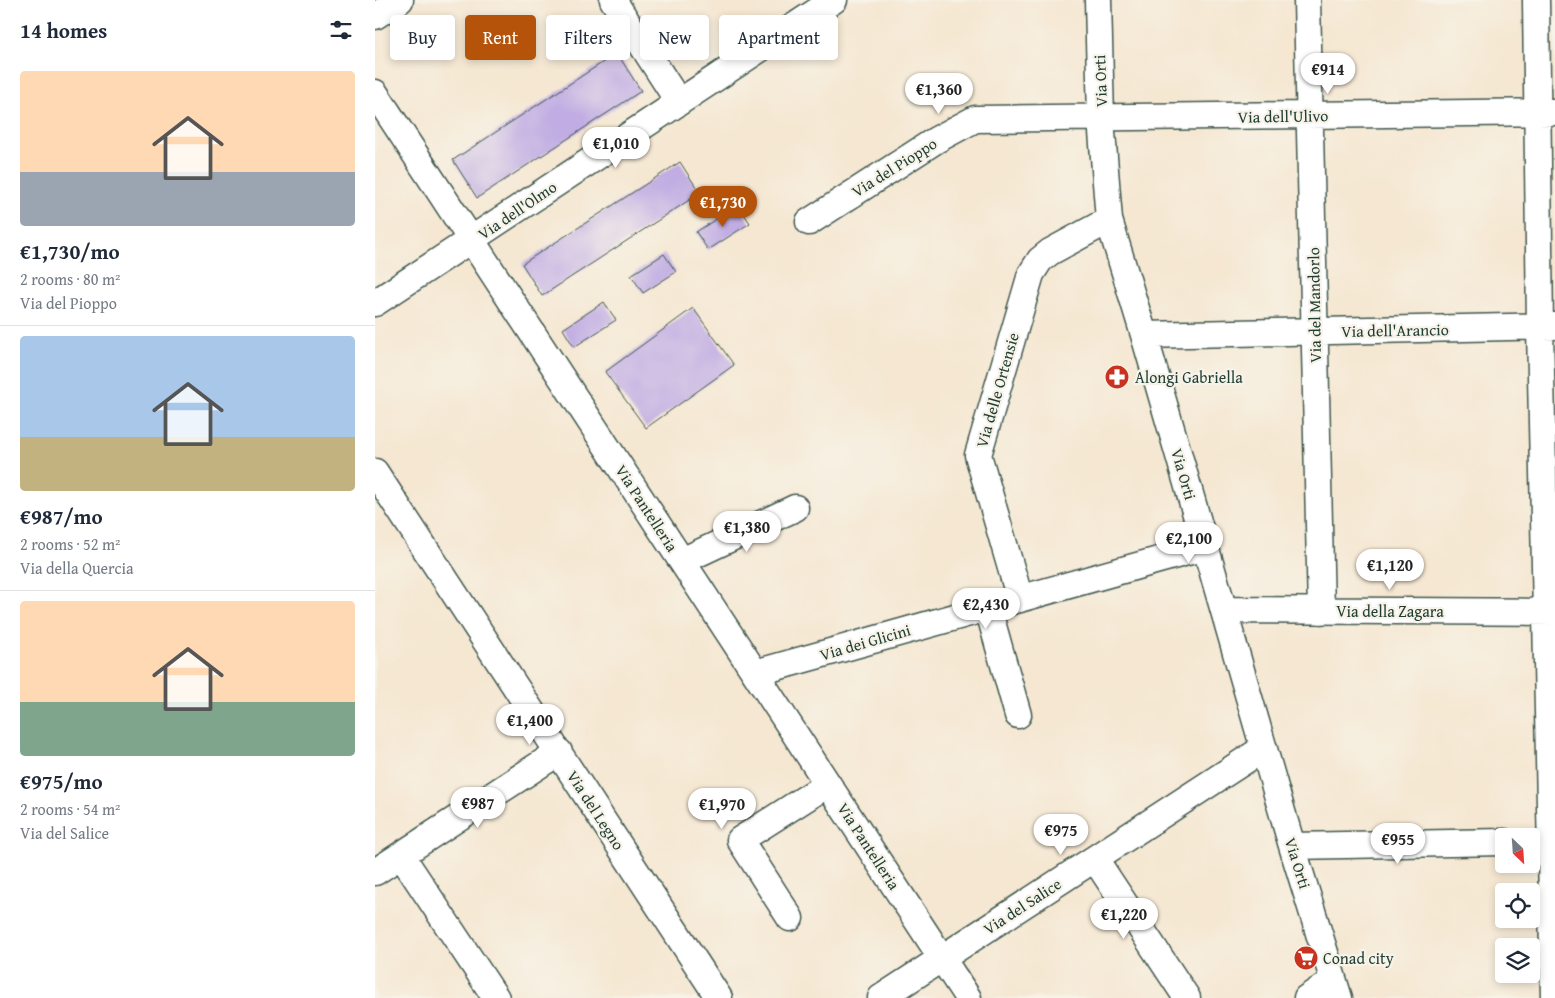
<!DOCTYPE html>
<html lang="en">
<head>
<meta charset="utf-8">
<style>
	:root { --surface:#fff; --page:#f6f6f7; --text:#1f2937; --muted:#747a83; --line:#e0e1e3; --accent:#b45309 }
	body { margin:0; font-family:"Gentium Book Plus",serif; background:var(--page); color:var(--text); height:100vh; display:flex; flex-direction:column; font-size:19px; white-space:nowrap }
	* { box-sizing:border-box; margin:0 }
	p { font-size:16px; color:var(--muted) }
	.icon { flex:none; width:28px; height:28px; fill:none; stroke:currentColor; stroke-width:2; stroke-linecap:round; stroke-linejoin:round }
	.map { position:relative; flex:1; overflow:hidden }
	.panel { display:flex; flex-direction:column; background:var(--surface); width:375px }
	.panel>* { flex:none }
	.top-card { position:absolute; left:15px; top:15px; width:475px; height:45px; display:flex; gap:10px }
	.needle { width:32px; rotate:155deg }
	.buttons { position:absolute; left:1120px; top:828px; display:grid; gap:10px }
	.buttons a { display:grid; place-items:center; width:45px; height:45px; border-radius:5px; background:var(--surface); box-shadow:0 2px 8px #0003; font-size:25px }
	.price { position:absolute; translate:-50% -42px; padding:0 11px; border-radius:18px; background:#fff; color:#222; font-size:16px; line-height:32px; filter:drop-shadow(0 1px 2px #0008) }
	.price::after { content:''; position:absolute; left:50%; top:30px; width:15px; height:11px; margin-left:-8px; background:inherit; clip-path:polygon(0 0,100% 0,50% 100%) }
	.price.on { background:var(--accent); color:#fff }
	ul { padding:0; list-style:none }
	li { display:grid; align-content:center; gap:10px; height:265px; padding:0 20px }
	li+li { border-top:1px solid var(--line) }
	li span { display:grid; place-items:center; height:155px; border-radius:5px; color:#555 }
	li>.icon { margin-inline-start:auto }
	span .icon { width:90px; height:90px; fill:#fffc; stroke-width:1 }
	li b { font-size:21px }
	h2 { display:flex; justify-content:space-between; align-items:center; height:60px; padding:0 20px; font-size:21px }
	.tag { padding:0 18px; border-radius:5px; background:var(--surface); box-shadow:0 2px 8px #0003; font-size:18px; line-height:45px }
	.tag.on { background:var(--accent); color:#fff }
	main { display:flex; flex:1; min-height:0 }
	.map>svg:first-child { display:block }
	.building { fill:#c1ade3 }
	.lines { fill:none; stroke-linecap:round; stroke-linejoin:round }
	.minor-casing { stroke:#3f564c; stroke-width:29 }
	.minor { stroke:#fff; stroke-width:26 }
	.labels { text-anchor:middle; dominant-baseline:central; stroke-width:4.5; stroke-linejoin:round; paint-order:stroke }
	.street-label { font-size:16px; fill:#1f3d34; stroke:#f7f3e8 }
	.poi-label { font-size:16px; fill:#1f3d34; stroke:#f7f3e8; text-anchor:start }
</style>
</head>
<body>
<main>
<section class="panel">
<h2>14 homes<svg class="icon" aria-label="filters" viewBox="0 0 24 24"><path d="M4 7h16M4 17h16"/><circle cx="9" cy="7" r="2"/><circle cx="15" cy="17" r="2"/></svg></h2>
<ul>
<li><span style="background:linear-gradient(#ffd9b3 65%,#9aa5b1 0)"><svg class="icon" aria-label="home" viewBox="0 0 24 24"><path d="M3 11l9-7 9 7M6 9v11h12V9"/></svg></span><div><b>€1,730/mo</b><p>2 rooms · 80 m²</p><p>Via del Pioppo</p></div></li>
<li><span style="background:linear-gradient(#a9c7e8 65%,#c2b280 0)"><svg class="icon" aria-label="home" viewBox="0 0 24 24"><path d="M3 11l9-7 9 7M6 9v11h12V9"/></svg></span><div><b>€987/mo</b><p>2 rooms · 52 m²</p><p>Via della Quercia</p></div></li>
<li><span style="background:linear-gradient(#ffd9b3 65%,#7fa58c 0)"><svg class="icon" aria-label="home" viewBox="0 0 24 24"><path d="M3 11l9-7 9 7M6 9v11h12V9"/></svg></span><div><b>€975/mo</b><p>2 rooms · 54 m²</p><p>Via del Salice</p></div></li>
</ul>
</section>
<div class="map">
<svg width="1180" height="998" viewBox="0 0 1180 998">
	<rect width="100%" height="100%" fill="#f7f3e8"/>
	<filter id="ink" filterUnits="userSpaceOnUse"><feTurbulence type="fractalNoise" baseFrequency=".02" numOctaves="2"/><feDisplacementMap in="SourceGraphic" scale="10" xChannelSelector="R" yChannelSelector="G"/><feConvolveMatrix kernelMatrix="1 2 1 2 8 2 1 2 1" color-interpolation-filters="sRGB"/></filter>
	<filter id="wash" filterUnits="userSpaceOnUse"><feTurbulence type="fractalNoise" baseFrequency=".0096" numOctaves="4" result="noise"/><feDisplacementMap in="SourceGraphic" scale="20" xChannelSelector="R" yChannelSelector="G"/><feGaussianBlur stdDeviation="1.12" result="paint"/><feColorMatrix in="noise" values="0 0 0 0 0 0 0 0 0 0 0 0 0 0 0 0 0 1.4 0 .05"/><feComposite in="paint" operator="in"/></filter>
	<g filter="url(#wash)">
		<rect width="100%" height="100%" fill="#f5e7d1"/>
		<g id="blocks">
			<path class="building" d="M242,53L266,91L102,198L78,160Z
				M305,162L325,193L167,296L147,264Z
				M363,205L375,223L333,250L321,232Z
				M289,254L301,272L268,293L256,275Z
				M229,302L241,320L199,347L188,329Z
				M318,308L359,365L271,428L230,372Z"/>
		</g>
	</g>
	<g filter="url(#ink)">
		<use href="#blocks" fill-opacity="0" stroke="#3f564c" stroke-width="1"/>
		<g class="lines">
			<defs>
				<path id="minor" d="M238,0L303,101
					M723,0L726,119L734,220L769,335L917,846L964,998
					M932,0L946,611
					M1161,0L1165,327L1179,998
					M0,16L25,0
					M0,93L593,998
					M434,222L561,140L600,119L1179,112
					M0,303L459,0
					M769,335L1180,326
					M0,472L344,998
					M307,561L420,508
					M645,599L603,455L656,274L665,260L675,252L734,220
					M613,608L643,715
					M850,610L1180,612
					M380,673L830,547
					M917,846L1129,842
					M26,855L121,998
					M720,859L812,998
					M0,872L184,752
					M415,918L365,840L453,784
					M506,998L889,748
					M932,998L958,981"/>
			</defs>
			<use href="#minor" class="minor-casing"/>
			<use href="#minor" class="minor"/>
		</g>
	</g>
	<defs>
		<symbol id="pharmacy-disc" viewBox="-11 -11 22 22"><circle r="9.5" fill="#c8321e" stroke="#f7f3e8"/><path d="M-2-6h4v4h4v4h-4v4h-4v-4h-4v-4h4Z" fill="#fff"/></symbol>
		<symbol id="supermarket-disc" viewBox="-11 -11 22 22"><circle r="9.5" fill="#c8321e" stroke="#f7f3e8"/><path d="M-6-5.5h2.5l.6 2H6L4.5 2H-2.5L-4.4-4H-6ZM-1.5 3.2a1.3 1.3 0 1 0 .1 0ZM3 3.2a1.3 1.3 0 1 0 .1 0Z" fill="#fff"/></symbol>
	</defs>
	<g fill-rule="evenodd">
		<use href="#pharmacy-disc" x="728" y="363" width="28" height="28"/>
		<use href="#supermarket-disc" x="917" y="944" width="28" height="28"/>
	</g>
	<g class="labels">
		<g class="street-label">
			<text transform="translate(725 81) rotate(-92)">Via Orti</text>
			<text transform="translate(908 116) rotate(-1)">Via dell'Ulivo</text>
			<text transform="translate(519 167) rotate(-32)">Via del Pioppo</text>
			<text transform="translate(142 210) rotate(-34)">Via dell'Olmo</text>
			<text transform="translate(939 305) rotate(-91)">Via del Mandorlo</text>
			<text transform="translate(1020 330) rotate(-1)">Via dell'Arancio</text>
			<text transform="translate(622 390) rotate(-74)">Via delle Ortensie</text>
			<text transform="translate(809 474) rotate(74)">Via Orti</text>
			<text transform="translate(272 508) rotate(57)">Via Pantelleria</text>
			<text x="1015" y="611">Via della Zagara</text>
			<text transform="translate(490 642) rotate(-16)">Via dei Glicini</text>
			<text transform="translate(221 810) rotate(57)">Via del Legno</text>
			<text transform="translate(494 846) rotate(57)">Via Pantelleria</text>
			<text transform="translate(923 863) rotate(73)">Via Orti</text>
			<text transform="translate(647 906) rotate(-33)">Via del Salice</text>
		</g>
		<g class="poi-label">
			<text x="760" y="377">Alongi Gabriella</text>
			<text x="948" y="958">Conad city</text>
		</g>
	</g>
</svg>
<div class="buttons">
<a><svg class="needle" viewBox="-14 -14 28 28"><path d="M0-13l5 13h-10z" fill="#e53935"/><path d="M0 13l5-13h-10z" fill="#747a83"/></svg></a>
<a><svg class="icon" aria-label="locate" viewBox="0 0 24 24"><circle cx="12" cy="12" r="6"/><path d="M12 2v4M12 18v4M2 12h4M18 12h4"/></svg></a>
<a><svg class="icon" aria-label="layers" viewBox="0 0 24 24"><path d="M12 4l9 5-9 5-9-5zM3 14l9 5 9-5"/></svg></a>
</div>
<b class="price" style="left:953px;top:95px">€914</b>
<b class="price" style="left:564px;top:115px">€1,360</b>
<b class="price" style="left:241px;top:169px">€1,010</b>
<b class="price on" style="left:348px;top:228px">€1,730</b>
<b class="price" style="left:372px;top:553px">€1,380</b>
<b class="price" style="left:814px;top:564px">€2,100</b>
<b class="price" style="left:1015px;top:591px">€1,120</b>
<b class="price" style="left:611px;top:630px">€2,430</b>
<b class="price" style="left:155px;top:746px">€1,400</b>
<b class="price" style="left:103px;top:829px">€987</b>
<b class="price" style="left:347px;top:830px">€1,970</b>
<b class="price" style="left:686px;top:856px">€975</b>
<b class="price" style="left:1023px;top:865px">€955</b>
<b class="price" style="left:749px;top:940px">€1,220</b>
<div class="top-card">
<a class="tag">Buy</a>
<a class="tag on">Rent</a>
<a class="tag">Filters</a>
<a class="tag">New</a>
<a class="tag">Apartment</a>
</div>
</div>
</main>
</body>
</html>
